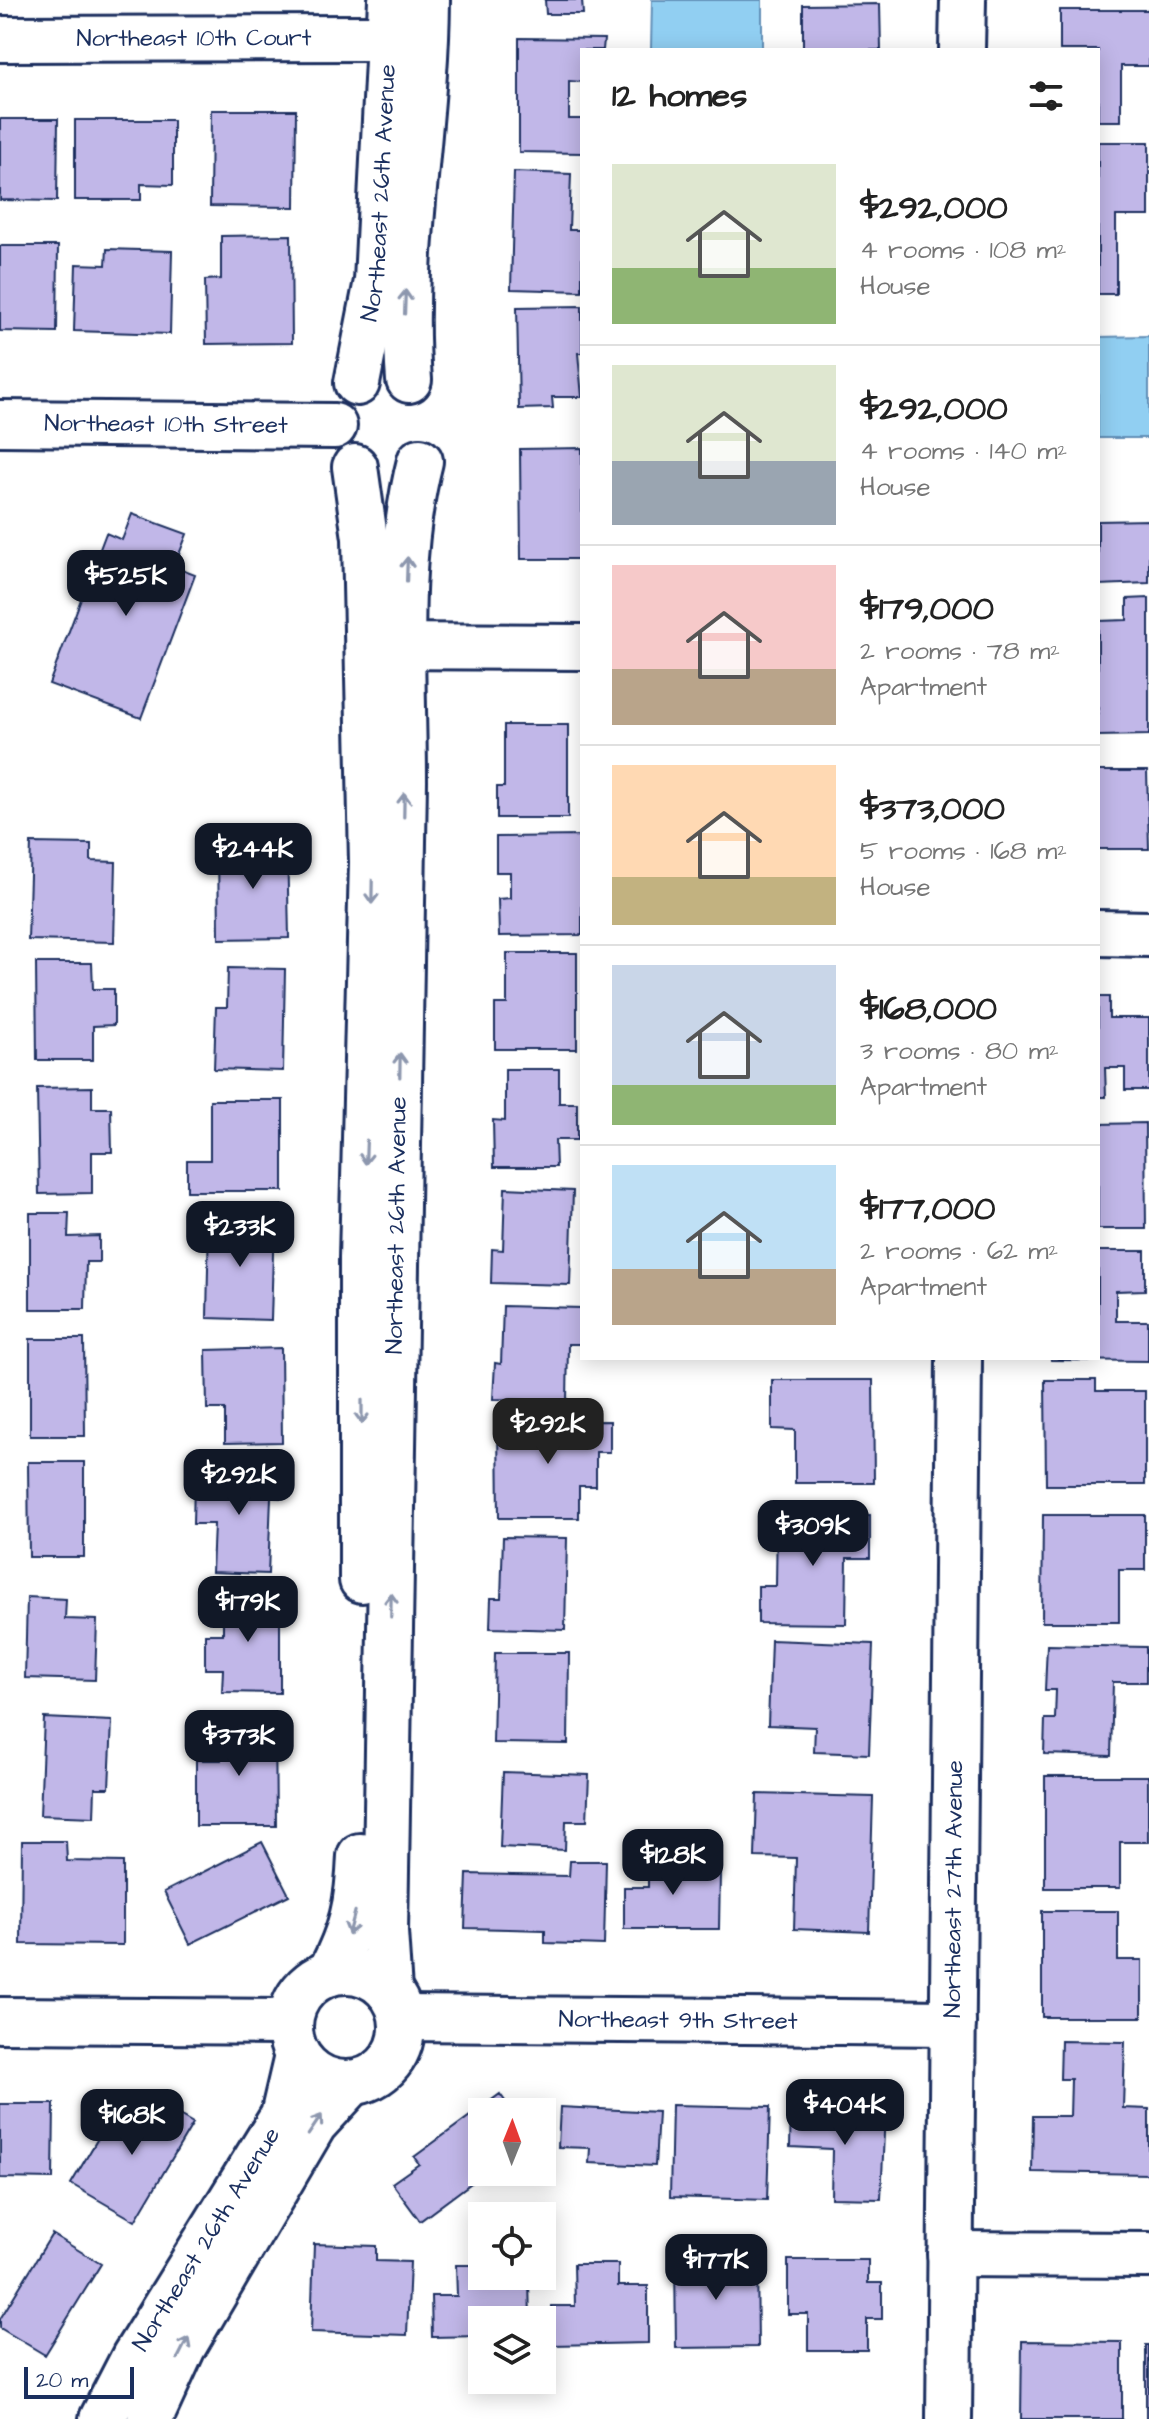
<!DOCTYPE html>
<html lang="en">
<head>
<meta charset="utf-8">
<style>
	:root { --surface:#fff; --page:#f6f6f6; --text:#222; --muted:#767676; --line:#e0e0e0; --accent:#111827 }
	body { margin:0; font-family:"Architects Daughter",sans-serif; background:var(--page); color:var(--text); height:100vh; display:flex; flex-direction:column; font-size:30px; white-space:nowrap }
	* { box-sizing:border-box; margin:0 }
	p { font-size:26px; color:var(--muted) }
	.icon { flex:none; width:44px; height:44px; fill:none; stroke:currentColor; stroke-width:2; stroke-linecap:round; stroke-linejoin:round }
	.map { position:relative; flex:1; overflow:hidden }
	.panel { position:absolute; left:580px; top:48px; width:520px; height:1312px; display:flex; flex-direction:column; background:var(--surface); border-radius:0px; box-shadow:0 4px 20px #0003 }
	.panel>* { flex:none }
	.needle { width:52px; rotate:1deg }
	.tools { position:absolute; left:468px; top:2098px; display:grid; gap:16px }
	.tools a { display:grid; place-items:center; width:88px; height:88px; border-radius:0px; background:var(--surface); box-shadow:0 4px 20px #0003; font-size:40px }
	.scale { position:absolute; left:24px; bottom:20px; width:110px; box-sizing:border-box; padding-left:8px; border:4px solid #1b2f5e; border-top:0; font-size:22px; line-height:28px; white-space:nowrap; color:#1b2f5e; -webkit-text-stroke:6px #fff; paint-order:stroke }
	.price { position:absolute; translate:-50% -68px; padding:0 18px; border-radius:16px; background:var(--accent); color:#fff; font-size:26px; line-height:52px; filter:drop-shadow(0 2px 4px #0008) }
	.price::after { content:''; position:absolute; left:50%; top:48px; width:24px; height:18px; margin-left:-12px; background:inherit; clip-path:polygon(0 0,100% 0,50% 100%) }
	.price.selected { background:#222; color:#fff }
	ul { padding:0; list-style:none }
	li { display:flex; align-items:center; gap:24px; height:200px; padding:0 32px }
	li+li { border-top:2px solid var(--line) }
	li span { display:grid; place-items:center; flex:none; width:224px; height:160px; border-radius:0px; color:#555 }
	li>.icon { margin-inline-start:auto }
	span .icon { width:96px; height:96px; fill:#fffc; stroke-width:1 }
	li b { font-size:34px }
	h2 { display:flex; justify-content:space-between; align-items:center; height:96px; padding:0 32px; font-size:34px }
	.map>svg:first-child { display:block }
	.water { fill:#91cff2; stroke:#628fb7; stroke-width:2 }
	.building { fill:#c1b7e8; stroke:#1b2f5e; stroke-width:2 }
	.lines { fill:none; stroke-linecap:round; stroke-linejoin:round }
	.minor-casing { stroke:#1b2f5e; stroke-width:50 }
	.minor { stroke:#fff; stroke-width:44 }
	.oneway { stroke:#8d97ae }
	.labels { text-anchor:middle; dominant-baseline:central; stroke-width:6; stroke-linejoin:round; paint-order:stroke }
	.street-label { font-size:24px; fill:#1b2f5e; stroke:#fff }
</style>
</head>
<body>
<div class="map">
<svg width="1149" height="2419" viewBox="0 0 1149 2419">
	<rect width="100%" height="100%" fill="#fff"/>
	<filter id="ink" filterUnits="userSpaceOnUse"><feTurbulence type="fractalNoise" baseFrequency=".0125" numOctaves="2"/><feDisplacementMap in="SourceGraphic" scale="16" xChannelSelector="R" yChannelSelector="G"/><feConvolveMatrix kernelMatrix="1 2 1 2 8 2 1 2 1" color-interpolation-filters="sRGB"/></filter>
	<g filter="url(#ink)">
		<path class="water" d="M652,0H762V50H651Z
			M1149,336V438H1098V337Z"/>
		<path class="building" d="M545,0H582L583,14H546Z
			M880,4L881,50H803V5Z
			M1060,10H1149V66H1121V121H1098V50H1060Z
			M519,38L604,39L603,50H582V82L569,81V119H582V153L519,152Z
			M211,110H296L295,207L210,206Z
			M0,119H58L57,201L0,200Z
			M75,120H173V185L141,184V200H75Z
			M1098,142H1149V216H1116V294H1098Z
			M514,172L571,174L569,230H582V291L511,289Z
			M291,235L292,343L206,344L205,280L221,279V236Z
			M0,246H58L57,332L0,331Z
			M107,249L172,251L170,334L74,331L76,264L106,265Z
			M582,306V353H578L582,397H552L553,408L519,409L517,307Z
			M582,448V559H521L520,449Z
			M132,514L187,534L174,567L195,575L141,718L49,684L106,533L122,540Z
			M1149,520V583L1098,585V521Z
			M1149,598V735L1098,736V621L1127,620V599Z
			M504,725H568V818H497V787H504Z
			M1098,771H1147L1149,849H1098Z
			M582,836V935L499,936L498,899L510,898V872H496V837Z
			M287,842L289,938L219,939L218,844Z
			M31,843L91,844V861L116,862L114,942L28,940Z
			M507,953H577V1049H495V1004H507Z
			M36,963H92L93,989H114V1025L93,1026V1060H37Z
			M228,968L285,969L283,1071L214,1069L216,1007H227Z
			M1098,997H1109V1018H1149V1090H1125V1068H1105L1106,1097H1098Z
			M505,1069H559V1103H577V1140H555L556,1167H494L493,1120L505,1121Z
			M92,1087V1108H111L112,1152H92V1193L39,1194L37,1088Z
			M210,1100H283V1191H187V1160H210Z
			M1145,1123L1146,1229H1098V1124Z
			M505,1188L573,1191L570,1285L491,1283L492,1249L503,1250Z
			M30,1213H69L68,1237L99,1236V1262H86L85,1309H30Z
			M209,1218L274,1220L271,1320L207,1318Z
			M1098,1251H1145V1290L1116,1291V1321H1148V1361L1050,1360L1098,1358Z
			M503,1306L582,1308V1344H568L567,1401L493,1399L495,1363L501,1364Z
			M30,1339H84L85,1436H30Z
			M281,1348L282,1442L225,1443V1409H207L206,1350Z
			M772,1380H873L874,1483H795V1430L772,1429Z
			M1045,1380H1096V1391H1145V1485H1046Z
			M610,1421V1452H596V1486H579V1518H499L498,1422Z
			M28,1462H84V1557H29Z
			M215,1467L283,1469L282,1498L271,1497L268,1574L212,1572L214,1524H193L194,1483L215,1484Z
			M777,1514L870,1515V1558H847L846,1624L758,1623V1586H776Z
			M1043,1515H1145V1570H1119V1622H1042Z
			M503,1537L567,1538L565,1630L490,1628L491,1598H501Z
			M223,1593H280V1693L222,1692L223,1669H205V1634H223Z
			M27,1597L66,1599L65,1619L97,1620L95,1680L25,1678Z
			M771,1640L873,1644L869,1754L814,1752L815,1727L768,1725Z
			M1047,1645L1146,1647V1682H1113L1111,1756L1044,1754L1045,1719H1055L1056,1690H1045Z
			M495,1653H569L568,1744L493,1743Z
			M44,1718L112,1721L109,1788H95L94,1817L40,1815Z
			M221,1721L275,1722L276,1826H196V1760H221Z
			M503,1772L589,1775L587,1821H566L565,1850L500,1847Z
			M1045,1776H1148V1842H1120V1888H1045Z
			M757,1794L873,1797L869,1932L794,1929L796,1858L755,1857Z
			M22,1841H66L67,1861L123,1862V1945L21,1944Z
			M262,1842L289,1895L190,1944L164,1892Z
			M648,1850H679V1872H720L719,1929H624V1887H648Z
			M570,1861H606L604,1945L545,1943V1930L465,1928L467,1874L569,1876Z
			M1042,1911H1118V1960H1142V2017H1042Z
			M1061,2041L1125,2042L1123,2108L1149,2109V2174L1032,2172L1033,2116H1070L1071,2079H1060Z
			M500,2094L513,2112H482V2172H486L420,2221L392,2183L419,2164L414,2157Z
			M120,2101L148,2118L157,2102L193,2123L135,2221L71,2184Z
			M0,2104H54L53,2179L0,2178Z
			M672,2105L770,2107L767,2200L670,2197Z
			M560,2107L658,2112L655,2166L589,2163L590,2148L558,2147Z
			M791,2108L885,2111L881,2199L831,2198L832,2149L790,2147Z
			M52,2234L101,2264L45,2355L0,2328V2319Z
			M314,2244L376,2246V2261L410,2262L407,2335L311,2332Z
			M757,2256L758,2347L676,2348L675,2257Z
			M788,2260H868V2283H882V2319H867V2350H808V2314H788Z
			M574,2264H618V2286H648V2343L552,2345V2306H575Z
			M456,2265H482V2281L529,2280L530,2320H482V2336L432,2337L431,2296H457Z
			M1022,2341L1122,2342V2419H1021Z
			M1146,2345H1149V2419H1146Z"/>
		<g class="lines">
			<defs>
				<g id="minor">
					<path id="s1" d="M0,39L389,38"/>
					<path d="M962,50L963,0"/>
					<path d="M409,380C399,252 426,127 427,0"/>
					<path id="s2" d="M357,383L377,281L391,0"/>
					<path id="s3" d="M0,423L334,426"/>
					<path d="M355,467L365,538L372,862L362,1258V1580"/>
					<path d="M374,646L582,647"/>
					<path d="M1098,933L1149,934"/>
					<circle cx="346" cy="2027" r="56"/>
					<path d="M330,1973C352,1930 358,1905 360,1856"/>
					<path id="s4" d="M389,1991L385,1932L404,781C404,676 394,563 420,461"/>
					<path id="s5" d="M402,2018L953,2023"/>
					<path d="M0,2020L289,2022"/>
					<path d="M950,2254L1149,2255"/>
					<path id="s6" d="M102,2419L134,2357L283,2116L297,2056"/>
					<path d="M150,2419L183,2347L314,2124L352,2083"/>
					<path id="s7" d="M949,2419L959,1358"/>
				</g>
			</defs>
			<use href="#minor" class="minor-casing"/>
			<use href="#minor" class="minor"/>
		</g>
		<defs><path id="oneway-shaft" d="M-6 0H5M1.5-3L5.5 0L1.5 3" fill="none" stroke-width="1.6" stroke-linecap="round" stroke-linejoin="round" transform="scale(2)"/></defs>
		<g class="oneway">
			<use href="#oneway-shaft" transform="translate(405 302) rotate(-88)"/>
			<use href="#oneway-shaft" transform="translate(407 569) rotate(-88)"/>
			<use href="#oneway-shaft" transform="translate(404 805) rotate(-89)"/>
			<use href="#oneway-shaft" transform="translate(372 892) rotate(91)"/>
			<use href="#oneway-shaft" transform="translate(400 1065) rotate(-89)"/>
			<use href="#oneway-shaft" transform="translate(366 1152) rotate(92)"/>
			<use href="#oneway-shaft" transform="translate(362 1412) rotate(90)"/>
			<use href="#oneway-shaft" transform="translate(391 1605) rotate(-89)"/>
			<use href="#oneway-shaft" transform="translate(352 1923) rotate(105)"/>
			<use href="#oneway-shaft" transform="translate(315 2125) rotate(-56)"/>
			<use href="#oneway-shaft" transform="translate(183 2348) rotate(-63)"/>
		</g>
	</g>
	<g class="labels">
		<g class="street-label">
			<text stroke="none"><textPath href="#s1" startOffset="194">Northeast 10th Court</textPath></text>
			<text stroke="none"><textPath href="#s2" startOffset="192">Northeast 26th Avenue</textPath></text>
			<text stroke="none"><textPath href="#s3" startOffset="166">Northeast 10th Street</textPath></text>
			<text stroke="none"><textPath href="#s4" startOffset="766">Northeast 26th Avenue</textPath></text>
			<text stroke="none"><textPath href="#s7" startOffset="530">Northeast 27th Avenue</textPath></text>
			<text stroke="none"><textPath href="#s5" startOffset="276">Northeast 9th Street</textPath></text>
			<text stroke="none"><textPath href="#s6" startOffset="208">Northeast 26th Avenue</textPath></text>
		</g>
	</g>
</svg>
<div class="tools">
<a><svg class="needle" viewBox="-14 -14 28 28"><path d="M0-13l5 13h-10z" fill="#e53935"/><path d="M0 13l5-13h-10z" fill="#767676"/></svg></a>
<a><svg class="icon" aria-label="locate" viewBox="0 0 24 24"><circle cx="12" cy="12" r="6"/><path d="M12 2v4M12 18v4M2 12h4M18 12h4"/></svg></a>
<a><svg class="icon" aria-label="layers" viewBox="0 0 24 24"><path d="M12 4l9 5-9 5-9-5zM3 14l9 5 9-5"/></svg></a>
</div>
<div class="scale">20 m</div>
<b class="price" style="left:126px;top:618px">$525K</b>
<b class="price" style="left:253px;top:891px">$244K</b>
<b class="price" style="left:240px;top:1269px">$233K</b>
<b class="price selected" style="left:548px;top:1466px">$292K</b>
<b class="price" style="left:239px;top:1517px">$292K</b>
<b class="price" style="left:813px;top:1568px">$309K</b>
<b class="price" style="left:248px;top:1644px">$179K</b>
<b class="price" style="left:239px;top:1778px">$373K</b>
<b class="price" style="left:673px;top:1897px">$128K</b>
<b class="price" style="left:845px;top:2147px">$404K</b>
<b class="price" style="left:132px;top:2157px">$168K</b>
<b class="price" style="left:716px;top:2302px">$177K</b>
<section class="panel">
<h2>12 homes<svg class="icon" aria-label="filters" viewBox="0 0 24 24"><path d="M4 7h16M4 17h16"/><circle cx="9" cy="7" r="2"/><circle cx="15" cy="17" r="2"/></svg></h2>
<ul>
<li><span style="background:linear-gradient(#dfe7d0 65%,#8fb573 0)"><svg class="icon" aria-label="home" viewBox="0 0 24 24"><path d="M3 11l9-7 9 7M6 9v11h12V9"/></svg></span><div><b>$292,000</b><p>4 rooms · 108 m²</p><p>House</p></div></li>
<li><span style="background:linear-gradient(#dfe7d0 60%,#9aa5b1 0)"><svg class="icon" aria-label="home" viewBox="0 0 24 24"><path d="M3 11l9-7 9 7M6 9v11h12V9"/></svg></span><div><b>$292,000</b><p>4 rooms · 140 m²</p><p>House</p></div></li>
<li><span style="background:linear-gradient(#f6c9c9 65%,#b9a48a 0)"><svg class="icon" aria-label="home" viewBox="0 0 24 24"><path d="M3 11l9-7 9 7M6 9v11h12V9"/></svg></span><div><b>$179,000</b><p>2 rooms · 78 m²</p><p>Apartment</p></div></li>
<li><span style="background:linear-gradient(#ffd9b3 70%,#c2b280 0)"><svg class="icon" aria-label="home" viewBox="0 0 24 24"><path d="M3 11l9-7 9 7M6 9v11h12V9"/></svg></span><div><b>$373,000</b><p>5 rooms · 168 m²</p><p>House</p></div></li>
<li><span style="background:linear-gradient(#c9d6e8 75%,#8fb573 0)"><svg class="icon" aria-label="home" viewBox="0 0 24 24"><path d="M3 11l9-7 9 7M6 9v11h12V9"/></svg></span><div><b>$168,000</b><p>3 rooms · 80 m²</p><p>Apartment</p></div></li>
<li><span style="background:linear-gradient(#bfe0f5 65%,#b9a48a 0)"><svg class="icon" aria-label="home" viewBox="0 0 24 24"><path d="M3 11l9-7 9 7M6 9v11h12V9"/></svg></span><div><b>$177,000</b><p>2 rooms · 62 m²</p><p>Apartment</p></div></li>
</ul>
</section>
</div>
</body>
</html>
